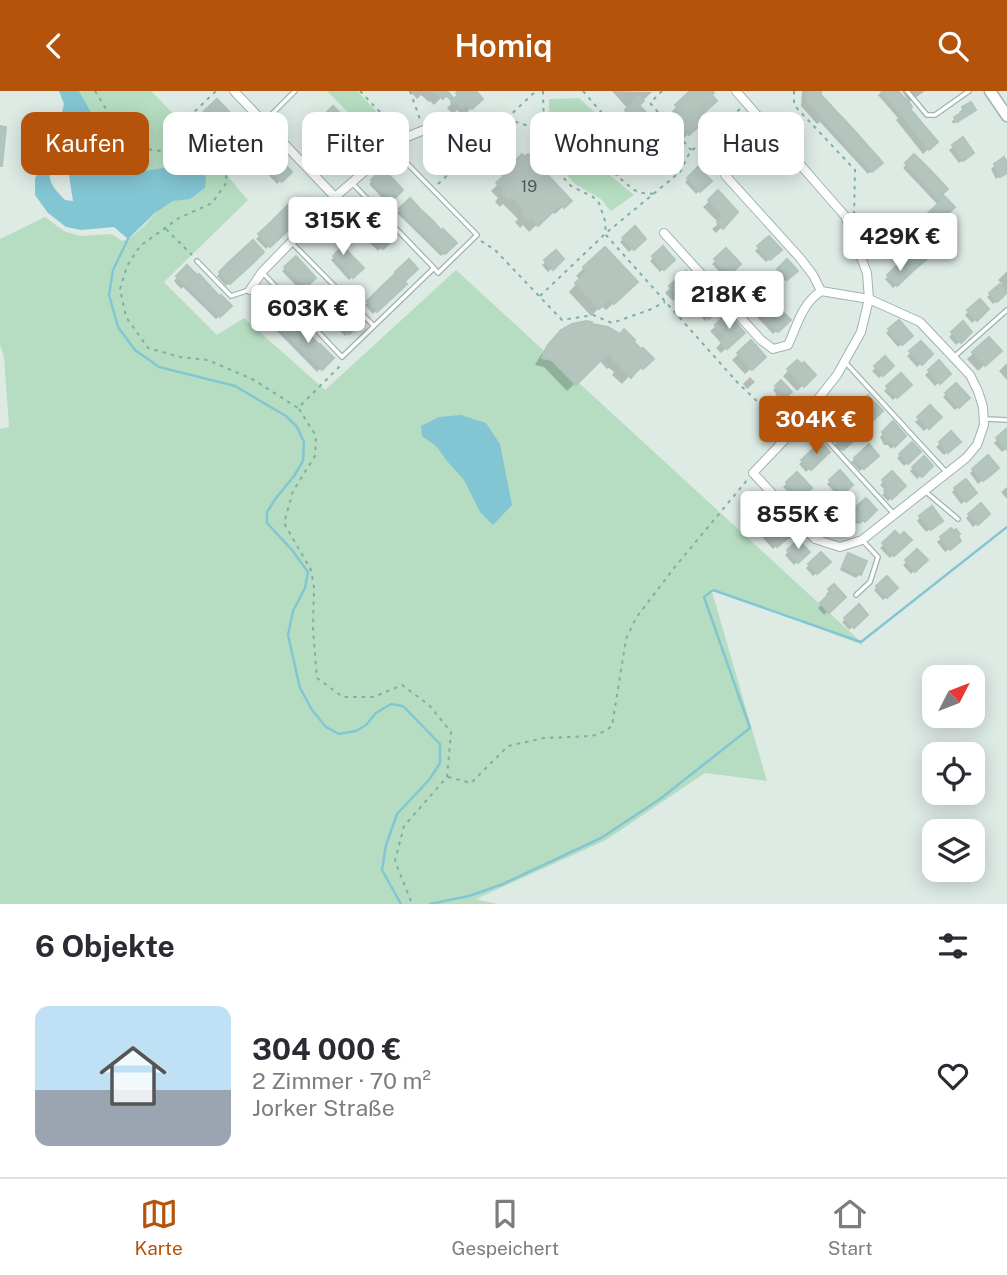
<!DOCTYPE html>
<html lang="de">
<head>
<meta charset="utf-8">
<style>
	:root { --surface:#fff; --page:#f7f7f7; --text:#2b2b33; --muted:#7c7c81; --line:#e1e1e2; --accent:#b45309 }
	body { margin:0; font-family:"Public Sans",sans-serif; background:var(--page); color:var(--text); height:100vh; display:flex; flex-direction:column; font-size:26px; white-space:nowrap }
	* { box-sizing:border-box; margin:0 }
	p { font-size:23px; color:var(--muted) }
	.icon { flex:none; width:38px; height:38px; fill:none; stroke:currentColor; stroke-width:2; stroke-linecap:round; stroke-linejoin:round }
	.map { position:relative; height:813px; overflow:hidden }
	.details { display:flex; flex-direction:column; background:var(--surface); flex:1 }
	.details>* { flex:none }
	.banner { position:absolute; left:21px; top:21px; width:966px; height:63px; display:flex; gap:14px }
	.needle { width:46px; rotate:48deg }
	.buttons { position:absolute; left:922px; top:574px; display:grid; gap:14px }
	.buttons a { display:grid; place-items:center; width:63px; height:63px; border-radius:14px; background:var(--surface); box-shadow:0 4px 18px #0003; font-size:35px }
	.price { position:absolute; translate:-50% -60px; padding:0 16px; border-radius:7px; background:#fff; color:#222; font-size:23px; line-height:46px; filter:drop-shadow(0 2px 4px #0008) }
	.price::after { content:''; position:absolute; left:50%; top:42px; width:21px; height:16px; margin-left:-10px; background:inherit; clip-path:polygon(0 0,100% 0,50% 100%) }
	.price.active { background:var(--accent); color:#fff }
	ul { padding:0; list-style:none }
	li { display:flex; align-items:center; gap:21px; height:175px; padding:0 35px }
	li+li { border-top:2px solid var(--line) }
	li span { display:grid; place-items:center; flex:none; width:196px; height:140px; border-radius:14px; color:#555 }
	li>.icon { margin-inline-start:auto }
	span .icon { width:84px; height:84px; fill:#fffc; stroke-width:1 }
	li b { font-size:30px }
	h2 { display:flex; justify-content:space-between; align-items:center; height:84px; padding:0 35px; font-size:30px }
	.chip { padding:0 24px; border-radius:14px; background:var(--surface); box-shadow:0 4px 18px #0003; font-size:24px; line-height:63px }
	.chip.active { background:var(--accent); color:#fff }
	header { display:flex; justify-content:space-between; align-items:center; height:91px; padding:0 35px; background:var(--accent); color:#fff; font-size:32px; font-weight:600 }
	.tab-bar { display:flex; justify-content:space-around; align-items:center; height:98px; border-top:2px solid var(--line); background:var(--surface); font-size:19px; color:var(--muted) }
	.tab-bar a { display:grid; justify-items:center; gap:4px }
	.tab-bar .active { color:var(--accent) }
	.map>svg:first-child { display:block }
	.green { fill:#b6ddc1 }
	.water { fill:#83c6d3; fill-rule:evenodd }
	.shadow { fill:#0003 }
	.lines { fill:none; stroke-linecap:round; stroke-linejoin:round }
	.stream { stroke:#83c6d3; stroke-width:2.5 }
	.building { fill:#b4c5be; stroke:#b1c4bc; stroke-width:2 }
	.service-casing { stroke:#a1b3ac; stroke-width:6 }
	.minor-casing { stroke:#a1b3ac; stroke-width:10 }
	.secondary-casing { stroke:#9db7ae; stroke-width:13 }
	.path { stroke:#7db0a0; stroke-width:2; stroke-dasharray:3.5 5; stroke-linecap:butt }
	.service { stroke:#fff; stroke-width:3.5 }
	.minor { stroke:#fff; stroke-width:8 }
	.secondary { stroke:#fff; stroke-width:10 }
	.labels { text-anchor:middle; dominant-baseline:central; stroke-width:6; stroke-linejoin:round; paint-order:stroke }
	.number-label { font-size:16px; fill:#445e56 }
</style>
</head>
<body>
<header><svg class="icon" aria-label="back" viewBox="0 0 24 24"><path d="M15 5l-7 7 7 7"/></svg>Homiq<svg class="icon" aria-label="search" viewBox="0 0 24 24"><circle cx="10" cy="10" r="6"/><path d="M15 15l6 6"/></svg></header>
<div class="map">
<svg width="1007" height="813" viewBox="0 0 1007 813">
	<rect width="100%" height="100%" fill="#deebe5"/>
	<path class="green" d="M79,0H151L186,36L248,109L164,191L217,244L244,227L325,299L456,179L861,551L863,554L711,497L767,690L705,682L606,749L476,808L497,813H0V338L9,336L4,266L0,254V148L45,126L64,140L80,145L112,143L122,150C142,144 153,119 172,110C177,108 184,108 190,108L168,76L132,82L118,72L102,50L91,21Z
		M327,0H357L393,38L378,52Z
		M579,7L599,25L605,52L586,68L606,81L634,104L611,120L601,108L575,93L554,69L549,41V8Z"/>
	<path class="water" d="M59,0H79L91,21L102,50L118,72L132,82L168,76L191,77L206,85L205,97L190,108L173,110L155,122L128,148L114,136L81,139L66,136L48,122L35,104V88L43,67L61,26L64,13ZM66,65L73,110L65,109C52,95 45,89 53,69Z
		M461,324L486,332L500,353L512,414L493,434L480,421L464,389L447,370L437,356L422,345L421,335L439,326Z"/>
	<path class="shadow" d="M410,0H444L446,2L434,14L430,10L429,11L421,4L417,8Z
		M461,0H465L469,4L474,0L481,8L463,25L457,19L453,23L447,17L451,13L450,11Z
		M612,0L652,1L638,14L668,49L656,60L640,43L638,45L620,25L628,18Z
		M693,0H711L697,26V35L681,50L665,33L672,27L669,23Z
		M802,0H820L819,5L880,72L868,83L820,31L817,33L801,15Z
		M883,0H896L905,16L936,51L923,63L896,29L898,27L878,4Z
		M902,0H925L909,11Z
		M217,10L234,28L214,47L206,38L200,44L195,39L199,35L196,31Z
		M970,13L974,19L953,33L952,30L961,24L959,21Z
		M333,17L344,28L313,58L302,48Z
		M732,34L743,46L728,60L717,48Z
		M250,39L290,81L277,93L238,51Z
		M360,45L368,53L336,83L328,75Z
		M963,48L969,65L959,72L949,59Z
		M914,65L940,103L952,116L920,147L932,161L893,197L885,188L914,162L912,159L917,154L908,144L939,115L903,77Z
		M522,66L569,110L555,123L552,120L529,141L523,134L520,137L515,131L518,128L503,113L500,116L495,111L498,107L491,100L497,94L495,92Z
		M995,74L1007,81L996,88L991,78Z
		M698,78L710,90L696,103L685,91Z
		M382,80L401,99L387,112L369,93Z
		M718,102L736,121L716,142L712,138L719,132L703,116Z
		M410,109L454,152L441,165L397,122Z
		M291,114L301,124L266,158L256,148Z
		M374,129L392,148L378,160L360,142Z
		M634,138L644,147L629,161L620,151Z
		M768,147L779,159L766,171L755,160Z
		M253,151L262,161L226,195L217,185Z
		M343,157L361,177L349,189L331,169Z
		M662,158L673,169L660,181L650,170Z
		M726,160L739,173L725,186L712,173Z
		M556,162L562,168L548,181L542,174Z
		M296,168L314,187L300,199L282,180Z
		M408,170L402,191L404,193L373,223L365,214L394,186L393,185Z
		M787,171L795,180L783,191L775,182Z
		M187,176L229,215L216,228L183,196L181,198L174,190Z
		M584,177L628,199L606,219L601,215L591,225L569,201L580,189L576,185Z
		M1007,180V200L993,213L987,206L1002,193L998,189Z
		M686,182L698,196L682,211L678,206L673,210L665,202Z
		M753,191L764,203L750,215L740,204Z
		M325,199L345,222L358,232L345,245L312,211Z
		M706,204L718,217L705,230L693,217Z
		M979,210L987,218L972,232L965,224Z
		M772,211L788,229L773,243L757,226Z
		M286,225L331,267L317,281L274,237Z
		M727,225L743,242L721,262L716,257L721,252L710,240Z
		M899,231L911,245L898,256L886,242Z
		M962,233L970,241L956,254L949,246Z
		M590,235L641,261L643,276L634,284L632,282L622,293L612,284L614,281L609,277L607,278L599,269L567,300L544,276L535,274L540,265L553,250Z
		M989,248L999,260L978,280L967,268Z
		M751,252L764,266L745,283L732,269Z
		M921,252L931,263L917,276L907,265Z
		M885,268L892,275L879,287L872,280Z
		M797,271L814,284L797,300L783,285Z
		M939,272L948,282L935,295L925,284Z
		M1007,272V289L999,280Z
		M900,285L909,294L893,309L884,300Z
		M750,286L755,291L747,298L743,293Z
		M781,291L784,306L787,309L771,325L765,318L778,305L773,299Z
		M956,294L968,307L955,319L943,306Z
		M868,306L880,320L866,333L854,320Z
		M930,317L939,326L924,340L915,331Z
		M842,333L844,336L859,342L839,361L834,355L837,352L830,344Z
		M892,333L904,345L891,358L888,354H884L880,346Z
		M1007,339V357L1002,361L994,352Z
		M951,342L959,351L944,364L936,356Z
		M821,353L828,361L806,381L799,373Z
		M911,354L918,361L904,375L897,367Z
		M869,356L877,365L860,380L851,371Z
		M987,366L996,377L978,393L970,382Z
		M924,367L931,375L917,388L910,380Z
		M839,382L851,394L838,405L827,393Z
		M892,382L904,395L888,410L882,404L886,400L880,394Z
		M797,383L809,397L796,409L783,396Z
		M1007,396V408L1001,401Z
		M955,398L972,405L961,413L952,401Z
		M866,409L875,419L860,433L859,430L854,434L853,432L839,445L833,437Z
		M981,415L988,423L973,436L966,427Z
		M920,426L937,433L926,441L917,430Z
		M777,434L787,446L773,458L763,447Z
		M951,439L956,453L945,461L937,451Z
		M895,442L900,447L909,449L890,467L880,457Z
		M798,451L807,461L794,474L785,464Z
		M917,461L925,469L911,483L903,474Z
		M821,463L828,471L813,485L806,477Z
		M848,464L860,483L856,487L840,479L845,467Z
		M887,487L896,497L883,509L874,499Z
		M834,495L843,506L824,524L818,517L829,506L826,503Z
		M859,516L866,524L849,539L842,531Z"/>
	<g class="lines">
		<path class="stream" d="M128,148L113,179L109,204L118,236L135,259L159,276L235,295L286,325L297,336L304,351L303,370L294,385L276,407L267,421V432L292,459L308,481L305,497L293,520L288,544L300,597L312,619L326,636L339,643L356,640L366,634L376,622L391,613L403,615L440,653V672L429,689L397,723L386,754L382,779L401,813
			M430,813L469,805L503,793L601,747L660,708L750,637L704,506L713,499L861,551L1007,436"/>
	</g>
	<path class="building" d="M433,0H447L454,8L458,4L456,2L458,0H468L469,1L476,0L483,8L472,18L466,13L462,17L456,10L454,12L446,4L443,8Z
		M690,0H713L714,2L712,4L717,10L699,26L702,29L698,33L699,35L689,44L672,24L679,18L675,14Z
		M807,0H821V4L835,19L824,28L806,9Z
		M881,0H898L910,13L900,22Z
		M639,5L644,10L639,14L655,31L644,41L625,19Z
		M217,8L236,28L221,43L212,34L207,40L199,32L204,28L200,24Z
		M971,11L976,19L957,31L954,26L964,20L962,16Z
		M910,13L912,16L910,18L938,51L929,59L900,22Z
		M333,15L346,28L332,42L319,29Z
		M835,19L851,36L840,46L824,28Z
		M319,29L332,42L317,56L304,43Z
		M655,31L671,49L660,58L644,41Z
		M732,32L745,46L733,58L719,44Z
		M0,35L6,36L2,75H0Z
		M250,36L261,47L250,57L240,46Z
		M851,36L867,54L856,64L840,46Z
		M360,42L370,53L355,67L345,56Z
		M963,46L974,62L963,70L952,54Z
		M261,47L271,59L261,69L250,57Z
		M867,54L883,72L872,81L856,64Z
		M345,56L355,67L340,81L330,70Z
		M271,59L282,70L271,80L261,69Z
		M522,63L524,66L528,63L572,110L564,117L561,113L538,135L531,128L529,130L521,122L524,120L512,106L509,109L501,102L505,99L497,91L504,85L501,83L509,76L511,78L516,73L514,71Z
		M914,63L931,80L921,89L905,72Z
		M1004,66L1007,71V82L1000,86L994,73Z
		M282,70L292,81L282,91L271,80Z
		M698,76L712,90L700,101L687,87Z
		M382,78L393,88L381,100L371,89Z
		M931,80L948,98L938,107L921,89Z
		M393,88L403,99L392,110L381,100Z
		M718,99L738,121L723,138L717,131L723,125L708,109Z
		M942,103L955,116L936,134L926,124L941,110L938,107Z
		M410,107L420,118L409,128L399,118Z
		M291,111L304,124L292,135L280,122Z
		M420,118L431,128L420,139L409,128Z
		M280,122L292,135L281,146L269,133Z
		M926,124L936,134L919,149L910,140Z
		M374,127L384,137L373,148L362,137Z
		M431,128L441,139L430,150L420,139Z
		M269,133L281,146L270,156L258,143Z
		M635,135L646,148L634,159L622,147Z
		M384,137L394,148L383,158L373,148Z
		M443,138L457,152L445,163L431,149Z
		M769,145L782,159L770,169L757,155Z
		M922,147L935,161L914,179L904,168L918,155L916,153Z
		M253,149L264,161L253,172L241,160Z
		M343,155L353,166L343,176L333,165Z
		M663,155L675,169L664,179L652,165Z
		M605,156L638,191L614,213L610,208L599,218L575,192L587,181L583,176Z
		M726,157L741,173L729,184L714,168Z
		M556,159L564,168L553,179L544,169Z
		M241,160L253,172L242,182L230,170Z
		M296,165L306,176L295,186L284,176Z
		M353,166L364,177L353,187L343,176Z
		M409,168L418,178L404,191L395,181Z
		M787,168L798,180L787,189L777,178Z
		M904,168L914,179L897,195L887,184Z
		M230,170L242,182L230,193L219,181Z
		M187,174L197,184L186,196L176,185Z
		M306,176L316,187L305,197L295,186Z
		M686,180L701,196L689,207L684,201L679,206L669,195Z
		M396,182L407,193L392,207L381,196Z
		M199,183L209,194L198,205L187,194Z
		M753,189L766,203L755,213L742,199Z
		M1000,193L1007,202L997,211L989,202Z
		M209,194L219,205L208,216L198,205Z
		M381,196L392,207L377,221L367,210Z
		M325,197L335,208L324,218L314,207Z
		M706,202L721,217L709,228L695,213Z
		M221,204L232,215L220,226L209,215Z
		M335,208L345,219L334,229L324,218Z
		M980,208L989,218L977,230L967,219Z
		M772,209L781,219L768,231L759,221Z
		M347,217L361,232L349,243L336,228Z
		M781,219L791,229L778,241L768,231Z
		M727,222L745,242L727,258L720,250L725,245L715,234Z
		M286,223L297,234L286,244L276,233Z
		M899,229L913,245L902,254L888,238Z
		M586,230L592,231V233L608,236L620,243L624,238L635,249L634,251L641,258L643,257L654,268L643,278L641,275L631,287L619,275L621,273L618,270L616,272L608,262L576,294L552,269L542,267L547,255L561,239L572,233Z
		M963,230L972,241L961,252L951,241Z
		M298,232L309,243L297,254L287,243Z
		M309,243L319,254L308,265L297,254Z
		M989,246L1002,260L985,275L972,261Z
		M751,249L766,266L752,279L737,262Z
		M921,250L933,263L922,274L909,260Z
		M320,253L334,267L322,279L308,264Z
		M885,265L894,275L883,285L874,275Z
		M797,269L802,273L804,271L816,284L804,296L787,278Z
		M939,269L951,283L940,293L928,279Z
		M901,282L912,294L897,307L886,295Z
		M781,289L792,301L786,306L789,309L776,323L767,314L781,301L775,295Z
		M956,292L970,307L959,317L945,302Z
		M868,304L883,320L871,331L856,315Z
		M930,314L942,326L929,338L917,326Z
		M849,329L854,334L839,348L832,340L842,330L844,333Z
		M893,330L906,345L895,356L891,351H888L882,341Z
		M854,334L861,342L852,351L845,342Z
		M1007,337V359L996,347Z
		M951,340L961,351L948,362L939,351Z
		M845,342L852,351L843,359L836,351Z
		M821,351L830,361L811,379L801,369Z
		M912,351L921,361L908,373L899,363Z
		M869,353L879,365L864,378L854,367Z
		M988,364L999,377L991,384L980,371Z
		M924,365L933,375L922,386L912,376Z
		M980,371L991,384L983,390L972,378Z
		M840,379L853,394L843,403L829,389Z
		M892,380L906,395L892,408L884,400L888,396L882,389Z
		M797,381L812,397L800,407L786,391Z
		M966,388L977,402L966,411L954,397Z
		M866,407L877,419L865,431L863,428L858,432L849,422Z
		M981,412L990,423L978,434L968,423Z
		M932,415L943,430L931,439L919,425Z
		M845,423L854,433L844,443L835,433Z
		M777,432L789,446L777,456L765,442Z
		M951,437L954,440L956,438L960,443L958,445L961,450L950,459L940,446Z
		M895,440L900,445L904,441L912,449L894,465L882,452Z
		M798,449L810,461L798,472L787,459Z
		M917,458L928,469L915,481L905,469Z
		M821,461L831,471L817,483L808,473Z
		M848,462L867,470L861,484L842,476Z
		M887,485L898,497L887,507L876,495Z
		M834,493L846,506L829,522L820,512L831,501L828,498Z
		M859,513L868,524L854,537L844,527Z"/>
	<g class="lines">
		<defs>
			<path id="service" d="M907,0L927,24H935L969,0
				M265,30L295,0
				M393,58L477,144L438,182L434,177
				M353,93L434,177L374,235
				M197,170L231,205L249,199
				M262,181L342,266L374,235L293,153
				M955,265L1007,219
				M846,272L947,382
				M986,328L1007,329
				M804,329L824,346L893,422
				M926,401L958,428
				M856,504L870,491L878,466L864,451"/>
			<path id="minor" d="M234,0L335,106L262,181L250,199
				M725,84L800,167L813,184L821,200L869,208L920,231L970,284L978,300L983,316L984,334L977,354L966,367L862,449L840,456L815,448L753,382L792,341L837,284L861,241L869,208L867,182L845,125L736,0
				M335,106L402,48L424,39L457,74
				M664,142L761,249L773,258L788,254C798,233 801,214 821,200"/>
			<path id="secondary" d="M990,0L1007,25"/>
		</defs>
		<use href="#service" class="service-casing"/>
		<use href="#minor" class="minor-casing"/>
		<use href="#secondary" class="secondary-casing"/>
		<path class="path" d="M95,0L128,55L161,60L199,57L223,68L227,91L212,112L179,127L140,155L127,175L120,198L126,226L148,257L180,266L208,269L254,289L298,317L341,274
			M360,0L399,41
			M410,0L421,31
			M543,0L544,40L548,55L547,64L551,73L571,95L593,106L599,112L605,130L606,144L737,291L785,337
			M583,0L603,23L618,85
			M662,0L650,12L691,59
			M794,0V14L855,79L854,125
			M507,28L544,40
			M547,46L604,74L634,99L643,102L655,103
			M700,54L719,77
			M165,59L166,48L216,0
			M591,66L609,53
			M463,68L536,0
			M438,93L452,80
			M166,138L192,164
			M481,150L495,159L562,229L593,224L612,232L649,219L665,211
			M540,205L606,142L680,81L690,61L740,18
			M299,318L316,345L315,365L293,400L284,432L311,479L314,496L313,538L317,587L343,606H374L402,594L429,614L451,641L447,686L404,735L395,770L412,813
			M448,686L471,692L508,655L544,647L592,645L603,641L612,635L626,548L636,527L674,477L748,388"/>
		<use href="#service" class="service"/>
		<use href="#minor" class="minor"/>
		<use href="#secondary" class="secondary"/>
	</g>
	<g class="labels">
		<g class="number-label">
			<text x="529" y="95">19</text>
		</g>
	</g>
</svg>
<div class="buttons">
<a><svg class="needle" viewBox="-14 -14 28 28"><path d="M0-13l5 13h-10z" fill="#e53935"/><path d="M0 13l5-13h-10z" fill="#7c7c81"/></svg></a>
<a><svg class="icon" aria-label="locate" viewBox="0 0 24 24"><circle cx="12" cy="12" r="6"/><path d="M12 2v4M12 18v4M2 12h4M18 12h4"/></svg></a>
<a><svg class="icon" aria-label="layers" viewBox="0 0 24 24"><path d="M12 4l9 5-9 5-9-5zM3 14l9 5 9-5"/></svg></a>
</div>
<b class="price" style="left:343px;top:166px">315K €</b>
<b class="price" style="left:900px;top:182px">429K €</b>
<b class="price" style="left:729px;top:240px">218K €</b>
<b class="price" style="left:308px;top:254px">603K €</b>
<b class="price active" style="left:816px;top:365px">304K €</b>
<b class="price" style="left:798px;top:460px">855K €</b>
<div class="banner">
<a class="chip active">Kaufen</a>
<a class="chip">Mieten</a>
<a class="chip">Filter</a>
<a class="chip">Neu</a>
<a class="chip">Wohnung</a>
<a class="chip">Haus</a>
</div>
</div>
<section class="details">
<h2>6 Objekte<svg class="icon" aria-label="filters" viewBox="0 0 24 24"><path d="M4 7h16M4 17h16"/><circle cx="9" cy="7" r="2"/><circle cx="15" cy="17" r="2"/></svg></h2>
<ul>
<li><span style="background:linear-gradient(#bfe0f5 60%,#9aa5b1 0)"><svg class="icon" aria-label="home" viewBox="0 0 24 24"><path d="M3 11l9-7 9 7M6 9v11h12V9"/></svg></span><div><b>304 000 €</b><p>2 Zimmer · 70 m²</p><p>Jorker Straße</p></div><svg class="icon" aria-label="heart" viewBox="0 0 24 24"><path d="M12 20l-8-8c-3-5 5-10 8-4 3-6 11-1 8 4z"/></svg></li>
</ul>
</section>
<nav class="tab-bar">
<a class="active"><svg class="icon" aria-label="map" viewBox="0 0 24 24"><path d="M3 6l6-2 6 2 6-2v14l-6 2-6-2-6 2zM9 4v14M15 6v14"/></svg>Karte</a>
<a><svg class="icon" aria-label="saved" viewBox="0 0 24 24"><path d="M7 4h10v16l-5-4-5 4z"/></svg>Gespeichert</a>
<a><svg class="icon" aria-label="home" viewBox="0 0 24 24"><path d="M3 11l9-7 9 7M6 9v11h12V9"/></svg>Start</a>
</nav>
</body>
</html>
